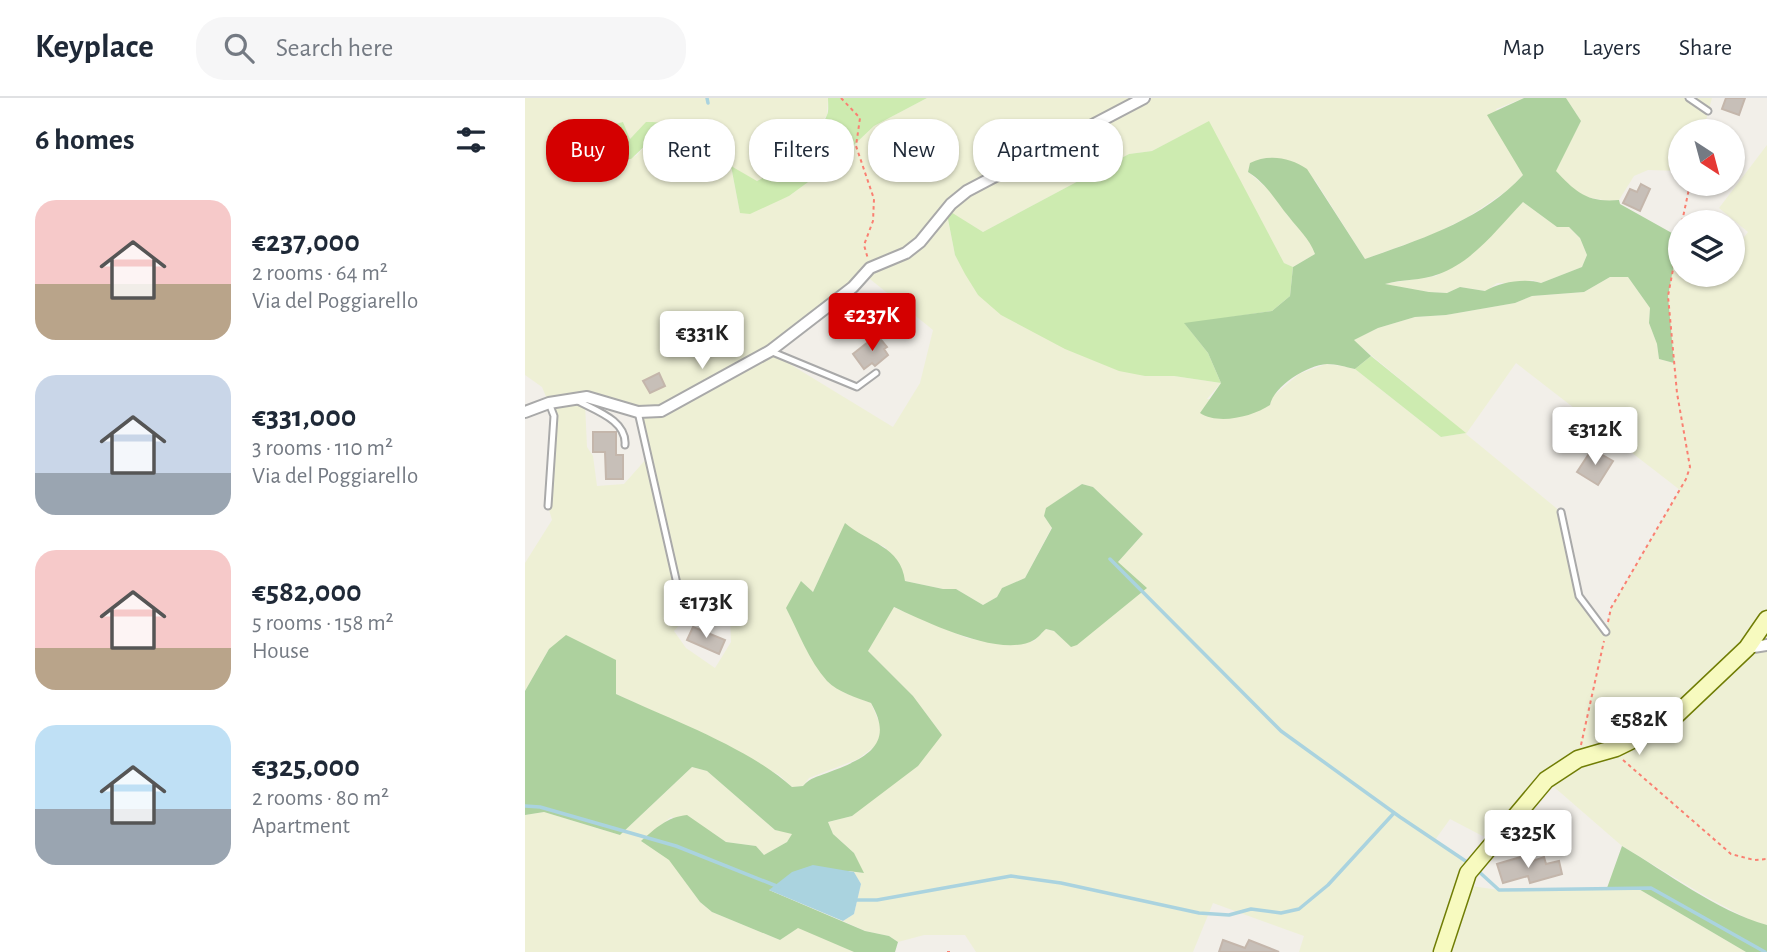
<!DOCTYPE html>
<html lang="en">
<head>
<meta charset="utf-8">
<style>
	:root { --surface:#fff; --page:#f6f6f7; --text:#1f2937; --muted:#747a83; --line:#e0e1e3; --accent:#d40000 }
	body { margin:0; font-family:"Alegreya Sans",sans-serif; background:var(--page); color:var(--text); height:100vh; display:flex; flex-direction:column; font-size:26px; white-space:nowrap }
	* { box-sizing:border-box; margin:0 }
	p { font-size:23px; color:var(--muted) }
	.icon { flex:none; width:38px; height:38px; fill:none; stroke:currentColor; stroke-width:2; stroke-linecap:round; stroke-linejoin:round }
	.map { position:relative; flex:1; overflow:hidden }
	.side { display:flex; flex-direction:column; background:var(--surface); width:525px }
	.side>* { flex:none }
	.guide { position:absolute; left:21px; top:21px; width:665px; height:63px; display:flex; gap:14px }
	.needle { width:46px; rotate:144deg }
	.fabs { position:absolute; left:1143px; top:21px; display:grid; gap:14px }
	.fabs a { display:grid; place-items:center; width:77px; height:77px; border-radius:50%; background:var(--surface); box-shadow:0 2px 5px #0004; font-size:35px }
	.price { position:absolute; translate:-50% -60px; padding:0 16px; border-radius:7px; background:#fff; color:#222; font-size:23px; line-height:46px; filter:drop-shadow(0 2px 4px #0008) }
	.price::after { content:''; position:absolute; left:50%; top:42px; width:21px; height:16px; margin-left:-10px; background:inherit; clip-path:polygon(0 0,100% 0,50% 100%) }
	.price.active { background:var(--accent); color:#fff }
	ul { padding:0; list-style:none }
	li { display:flex; align-items:center; gap:21px; height:175px; padding:0 35px }
	li span { display:grid; place-items:center; flex:none; width:196px; height:140px; border-radius:21px; color:#555 }
	li>.icon { margin-inline-start:auto }
	span .icon { width:84px; height:84px; fill:#fffc; stroke-width:1 }
	li b { font-size:30px }
	h2 { display:flex; justify-content:space-between; align-items:center; height:84px; padding:0 35px; font-size:30px }
	.pill { padding:0 24px; border-radius:28px; background:var(--surface); box-shadow:0 2px 5px #0004; font-size:24px; line-height:63px }
	.pill.active { background:var(--accent); color:#fff }
	header { display:flex; align-items:center; gap:42px; box-sizing:border-box; height:98px; padding:0 35px; background:var(--surface); border-bottom:2px solid var(--line) }
	header strong { font-size:33px }
	nav { display:flex; gap:38px; margin-inline-start:auto; font-size:24px }
	.search { width:490px; height:63px; background:var(--page); display:flex; align-items:center; gap:18px; box-sizing:border-box; padding:0 24px; border-radius:28px; color:var(--muted); font-size:26px }
	main { display:flex; flex:1; min-height:0 }
	.map>svg:first-child { display:block }
	.farmland { fill:#eef0d5; fill-rule:evenodd }
	.grass { fill:#cdebb0 }
	.forest { fill:#add19e; fill-rule:evenodd }
	.water { fill:#aad3df }
	.lines { fill:none; stroke-linecap:round; stroke-linejoin:round }
	.stream { stroke:#aad3df; stroke-width:3.5 }
	.building { fill:#c7bfb8; stroke:#c4b6ab; stroke-width:2 }
	.lane-casing { stroke:#a9a9a9; stroke-width:9 }
	.street-casing { stroke:#a9a9a9; stroke-width:14 }
	.secondary-casing { stroke:#707d05; stroke-width:19 }
	.path { stroke:#fa8072; stroke-width:2; stroke-dasharray:3.5 3.5; stroke-linecap:butt }
	.lane { stroke:#fff; stroke-width:5 }
	.street { stroke:#fff; stroke-width:10 }
	.secondary { stroke:#f7fabf; stroke-width:16 }
</style>
</head>
<body>
<header>
<strong>Keyplace</strong>
<div class="search"><svg class="icon" aria-label="search" viewBox="0 0 24 24"><circle cx="10" cy="10" r="6"/><path d="M15 15l6 6"/></svg>Search here</div>
<nav><a>Map</a><a>Layers</a><a>Share</a></nav>
</header>
<main>
<section class="side">
<h2>6 homes<svg class="icon" aria-label="filters" viewBox="0 0 24 24"><path d="M4 7h16M4 17h16"/><circle cx="9" cy="7" r="2"/><circle cx="15" cy="17" r="2"/></svg></h2>
<ul>
<li><span style="background:linear-gradient(#f6c9c9 60%,#b9a48a 0)"><svg class="icon" aria-label="home" viewBox="0 0 24 24"><path d="M3 11l9-7 9 7M6 9v11h12V9"/></svg></span><div><b>€237,000</b><p>2 rooms · 64 m²</p><p>Via del Poggiarello</p></div></li>
<li><span style="background:linear-gradient(#c9d6e8 70%,#9aa5b1 0)"><svg class="icon" aria-label="home" viewBox="0 0 24 24"><path d="M3 11l9-7 9 7M6 9v11h12V9"/></svg></span><div><b>€331,000</b><p>3 rooms · 110 m²</p><p>Via del Poggiarello</p></div></li>
<li><span style="background:linear-gradient(#f6c9c9 70%,#b9a48a 0)"><svg class="icon" aria-label="home" viewBox="0 0 24 24"><path d="M3 11l9-7 9 7M6 9v11h12V9"/></svg></span><div><b>€582,000</b><p>5 rooms · 158 m²</p><p>House</p></div></li>
<li><span style="background:linear-gradient(#bfe0f5 60%,#9aa5b1 0)"><svg class="icon" aria-label="home" viewBox="0 0 24 24"><path d="M3 11l9-7 9 7M6 9v11h12V9"/></svg></span><div><b>€325,000</b><p>2 rooms · 80 m²</p><p>Apartment</p></div></li>
</ul>
</section>
<div class="map">
<svg width="1242" height="854" viewBox="0 0 1242 854">
	<rect width="100%" height="100%" fill="#f2efe9"/>
	<path class="farmland" d="M0,0H303L302,17L280,46L245,76L232,83L206,69L215,115L264,98L312,63L349,28L402,0H999L971,11L998,77L983,92L943,119L909,136L840,161L790,82L723,74L750,97L762,117L785,142L790,156L768,169L759,165L683,24L627,53L604,56L458,134L421,112L430,157L453,197L620,278H649L696,285L682,301L745,307L747,299L774,276L801,266L817,268L830,271L916,339L940,335L828,242L853,230L890,219L921,217L990,205L1007,198L1059,194L1085,179H1103L1125,210L1124,225L1132,246L1134,261L1149,265L1143,198L1154,139L1155,177H1208V154L1223,134L1194,110L1242,47V827L1225,822L1182,799L1097,748L1021,682L969,744L925,721L910,742L943,764L939,787L974,792L1112,790L1221,854H774L779,838L688,805L668,854H451L440,837H399L373,844L364,838L340,833L318,823L329,816L336,786L329,774L338,775L329,755L308,736L303,724L327,718L417,637L388,598L343,553L368,509L442,540L470,545L509,543L520,531L529,533L546,548L593,464L618,436L568,389L557,386L539,398L519,418L527,429L500,480L477,490L472,499L458,507L431,491H418L380,483L360,449L333,437L320,426L288,494L276,483L303,584L318,594L346,605L357,631L354,645L333,661L284,680L278,688L267,689L254,677L158,627L91,596L24,551L0,593V465L27,422L23,408L29,318L17,289L0,277ZM98,24L105,41L121,25L185,32L174,60L163,46L137,41L125,43L111,58L96,61L84,49L76,47L78,32ZM340,177L408,232L395,285L368,329L245,254ZM991,265L1155,392L1086,510L1081,533L1054,498L1036,414L941,336ZM62,299L113,314L123,359L99,386L72,388L68,358L62,349L60,306ZM174,512L205,517L206,544L190,570L161,550L149,533L160,521Z
		M1041,0H1187L1178,33H1155V73L1123,72L1109,78L1094,102L1083,103L1056,98L1030,73L1056,23Z
		M998,104L1032,129H1044L1055,140L1062,157L1057,169L1016,185L1007,182L998,185H972L961,193L935,189L922,195L904,194L858,186L911,178L947,155Z
		M167,669L182,673L250,732L268,735L262,744L239,757L231,748L201,744L188,735L146,719L116,743L144,761L175,804L187,814L255,842L273,829L329,854H0V717L19,714L95,737Z"/>
	<path class="grass" d="M303,0H402L349,28L312,63L264,98L225,116L215,115L206,68L232,83C252,73 294,38 302,17C304,13 303,5 303,0Z
		M684,23L759,165L768,169L765,198L747,213L660,226L683,255L696,285L649,278H620L594,273L540,251L476,217L453,197L440,176L430,157L421,111L458,134L604,56L627,53Z
		M98,24L105,41L121,24H128L185,31L193,46L187,61L174,60L163,46L137,41L125,43L106,61H96L84,49L70,45L69,38L87,27Z
		M846,258L941,335L916,339L830,271Z"/>
	<path class="forest" d="M999,0H1041L1056,23L1031,73C1051,94 1062,105 1094,102L1095,106L1154,139L1143,198L1149,265L1134,261L1132,246L1124,225L1125,210L1103,179H1085L1059,194L1007,198L990,205L921,217L890,219L853,230L829,242L846,258L830,271C821,269 811,266 802,266C782,267 749,288 745,307C727,319 693,327 675,315L696,285L683,255L659,225L747,213L765,198L768,169L790,156C784,140 774,132 764,119C750,102 742,86 723,74L725,65C743,56 765,59 782,71L840,161C896,141 957,122 998,77L962,17ZM998,104L1032,129H1044L1055,140L1062,157L1057,169L1016,185C1000,180 975,184 960,193L935,189L922,195L904,194L860,186C877,181 896,183 914,176C948,164 974,129 998,104Z
		M557,386L568,389L618,436L593,464L622,490L552,547L546,549L529,533L521,531C517,534 513,540 509,542C476,561 399,523 369,509L343,553L388,598L417,637L393,668L327,718L303,724L308,736L329,755L339,775L323,773L244,792L340,833L364,838L373,844L370,854H329L273,830L255,842L187,814L175,804L144,762L116,743C131,730 142,719 162,717L201,744L231,748L239,757L262,744L267,736L250,732L182,673L167,669L95,737L19,714L0,717V593L24,551L41,537L91,562V596C145,621 224,650 267,689L278,688C286,679 292,679 302,675C339,661 371,648 346,605C332,600 313,594 302,583C284,563 273,533 261,510L276,483L288,494L320,425C343,445 376,448 380,483L418,491H431L458,507L472,499L477,490L500,480L527,430L519,418L521,410Z
		M1097,748C1143,775 1190,812 1242,827V854H1221L1112,790H1082Z"/>
	<path class="water" d="M288,767L329,774L336,786L329,816L318,823L244,792L267,774Z"/>
	<g class="lines">
		<path class="stream" d="M182,0L183,5
			M585,461L756,633L875,719L945,766
			M0,708L15,709L151,748L254,789
			M951,771L974,792L1126,790L1240,854
			M330,802H352L486,778L536,785L674,815L704,817L726,811L756,815L774,811L803,787L869,715"/>
	</g>
	<path class="building" d="M1201,0H1220L1214,17L1197,11Z
		M1116,86L1125,91L1115,113L1098,105L1105,91L1112,94Z
		M352,237L362,249L359,251L363,257L350,268L347,265L339,271L328,256Z
		M134,275L140,288L125,295L118,283Z
		M68,334H91V357H98V381H81L80,354H68Z
		M1067,351L1088,363L1073,387L1052,374Z
		M168,529L200,542L194,556L162,542Z
		M999,758L1002,765L1019,759L1021,766L1034,763L1037,776L1005,785L1003,778L978,785L972,766Z
		M698,842L720,850L724,842L754,854H694Z"/>
	<g class="lines">
		<defs>
			<path id="lane" d="M1164,0L1183,13
				M245,253L332,289L351,275
				M53,303C72,313 102,323 100,347
				M113,314L160,521
				M23,408L29,318L24,305
				M1036,414L1054,498L1081,534"/>
			<path id="street" d="M0,314L24,305L62,299L113,314L136,313L245,253L328,189L345,170L381,155L395,144L426,106L442,93L619,0
				M1222,550L1242,547"/>
			<path id="secondary" d="M917,854L943,775L1021,682L1053,661L1091,650L1144,624L1222,550L1242,521"/>
		</defs>
		<use href="#lane" class="lane-casing"/>
		<use href="#street" class="street-casing"/>
		<use href="#secondary" class="secondary-casing"/>
		<path class="path" d="M316,0L335,20L331,48L349,101L348,123L339,147L343,161
			M1178,33L1181,21
			M1157,124L1165,86
			M1083,524L1086,510L1161,381L1165,369L1152,295L1143,198L1155,134
			M1056,647L1079,543
			M1098,662L1206,756L1229,762L1242,761
			M422,854H425"/>
		<use href="#lane" class="lane"/>
		<use href="#street" class="street"/>
		<use href="#secondary" class="secondary"/>
	</g>
</svg>
<div class="fabs">
<a><svg class="needle" viewBox="-14 -14 28 28"><path d="M0-13l5 13h-10z" fill="#e53935"/><path d="M0 13l5-13h-10z" fill="#747a83"/></svg></a>
<a><svg class="icon" aria-label="layers" viewBox="0 0 24 24"><path d="M12 4l9 5-9 5-9-5zM3 14l9 5 9-5"/></svg></a>
</div>
<b class="price active" style="left:347px;top:255px">€237K</b>
<b class="price" style="left:177px;top:273px">€331K</b>
<b class="price" style="left:1070px;top:369px">€312K</b>
<b class="price" style="left:181px;top:542px">€173K</b>
<b class="price" style="left:1114px;top:659px">€582K</b>
<b class="price" style="left:1003px;top:772px">€325K</b>
<div class="guide">
<a class="pill active">Buy</a>
<a class="pill">Rent</a>
<a class="pill">Filters</a>
<a class="pill">New</a>
<a class="pill">Apartment</a>
</div>
</div>
</main>
</body>
</html>
